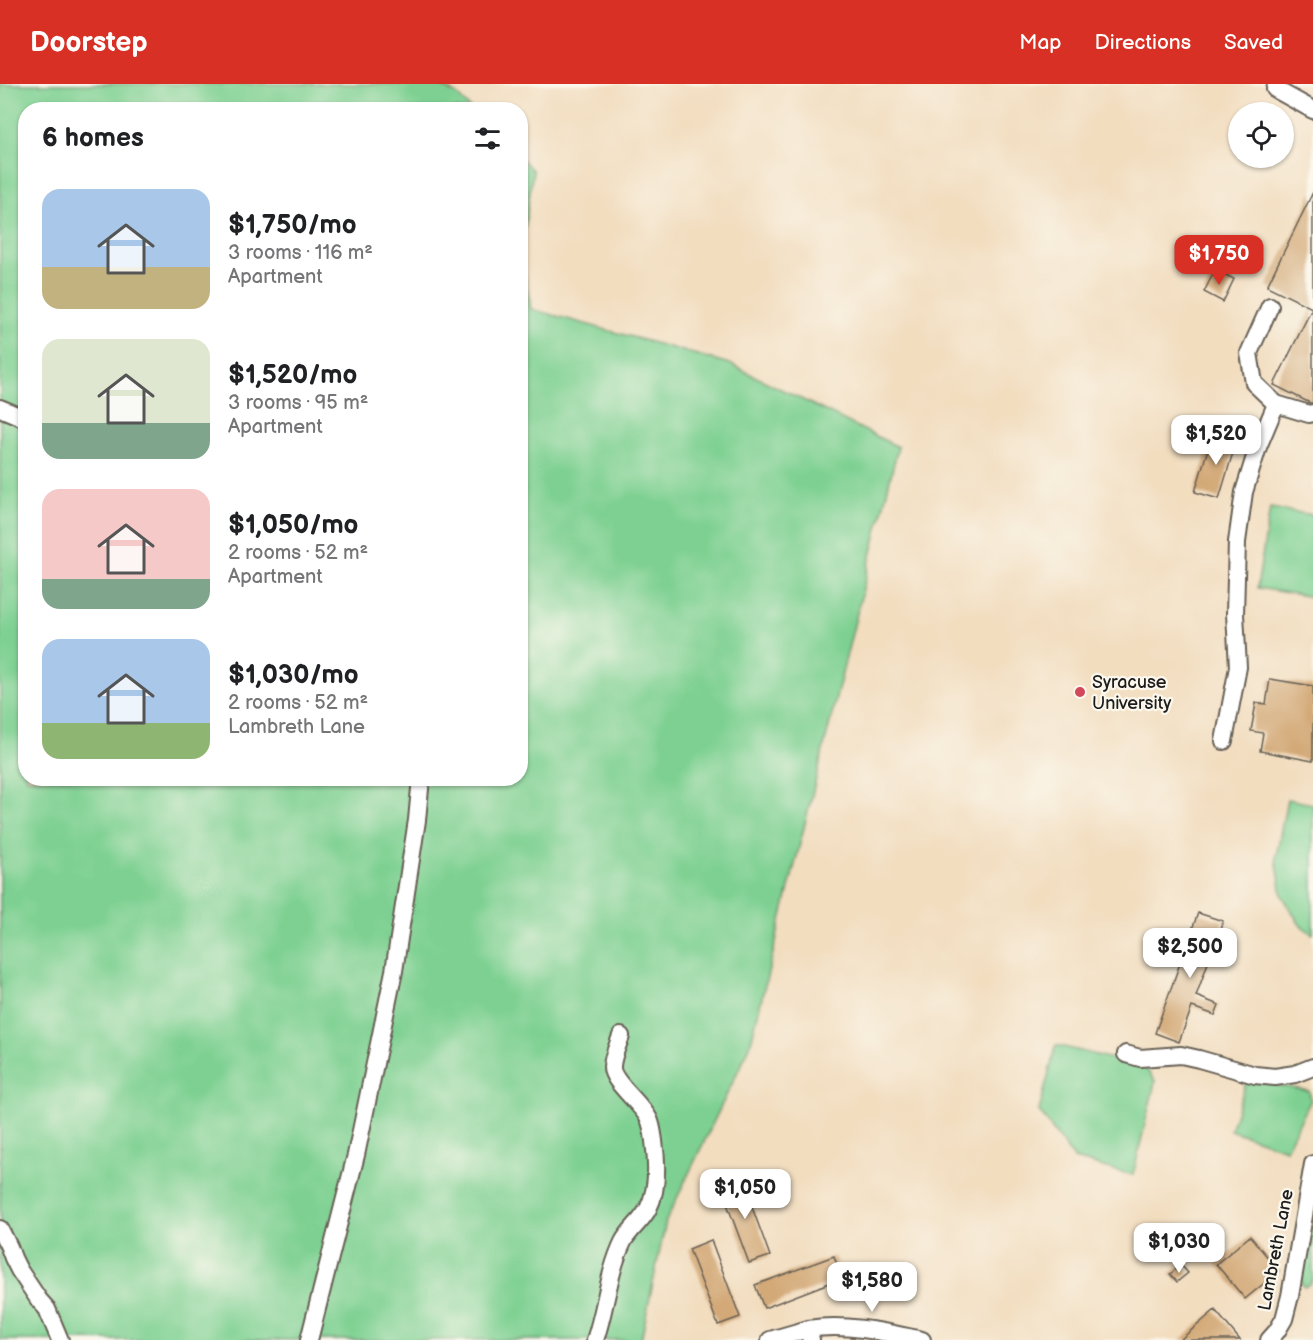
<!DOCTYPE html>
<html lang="en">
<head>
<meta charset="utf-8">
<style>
	:root { --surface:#fff; --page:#f2f2f2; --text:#202124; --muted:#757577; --accent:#d93025 }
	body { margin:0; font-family:"Balsamiq Sans",sans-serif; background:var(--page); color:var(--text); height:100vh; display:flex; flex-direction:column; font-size:22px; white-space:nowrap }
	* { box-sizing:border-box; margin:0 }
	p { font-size:20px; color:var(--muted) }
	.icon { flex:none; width:33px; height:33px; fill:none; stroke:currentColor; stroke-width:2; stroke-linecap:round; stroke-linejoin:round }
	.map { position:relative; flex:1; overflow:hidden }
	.drawer { position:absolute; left:18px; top:18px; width:510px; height:684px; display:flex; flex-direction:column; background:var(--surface); border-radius:24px; box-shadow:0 2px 4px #0004 }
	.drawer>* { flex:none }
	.tools { position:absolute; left:1228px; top:18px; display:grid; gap:12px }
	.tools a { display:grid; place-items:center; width:66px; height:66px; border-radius:50%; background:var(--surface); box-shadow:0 2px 4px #0004; font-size:30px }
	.price { position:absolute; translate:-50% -51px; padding:0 14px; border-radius:12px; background:#fff; color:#222; font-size:20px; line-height:39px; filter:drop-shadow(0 2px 3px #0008) }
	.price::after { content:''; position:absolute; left:50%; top:36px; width:18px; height:14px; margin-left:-9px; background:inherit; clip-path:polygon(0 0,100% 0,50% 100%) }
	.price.on { background:var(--accent); color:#fff }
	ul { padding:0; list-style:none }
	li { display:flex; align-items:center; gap:18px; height:150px; padding:0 24px }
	li span { display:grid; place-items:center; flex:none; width:168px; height:120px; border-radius:18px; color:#555 }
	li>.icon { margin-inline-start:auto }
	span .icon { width:72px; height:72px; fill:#fffc; stroke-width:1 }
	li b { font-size:26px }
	h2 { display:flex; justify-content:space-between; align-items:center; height:72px; padding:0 24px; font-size:26px }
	header { display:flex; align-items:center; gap:36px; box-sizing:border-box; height:84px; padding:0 30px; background:var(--accent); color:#fff }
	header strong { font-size:28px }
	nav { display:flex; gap:33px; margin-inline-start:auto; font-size:21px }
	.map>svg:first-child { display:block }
	.green { fill:#7dd091; stroke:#4c7656; stroke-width:1.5 }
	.building { fill:#d3a977 }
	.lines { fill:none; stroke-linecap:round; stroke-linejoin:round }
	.minor-casing { stroke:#676055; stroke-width:20 }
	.minor { stroke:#fff; stroke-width:16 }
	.poi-dot { fill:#d1495b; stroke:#fbf7ec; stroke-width:2 }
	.labels { text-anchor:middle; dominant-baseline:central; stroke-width:4.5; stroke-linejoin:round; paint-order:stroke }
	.poi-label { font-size:18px; fill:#1c1c1c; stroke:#fbf7ec; text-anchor:start }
	.street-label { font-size:18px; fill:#1c1c1c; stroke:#fbf7ec }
</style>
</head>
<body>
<header>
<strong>Doorstep</strong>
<nav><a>Map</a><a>Directions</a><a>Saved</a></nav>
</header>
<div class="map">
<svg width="1313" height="1256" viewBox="0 0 1313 1256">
	<rect width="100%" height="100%" fill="#fbf7ec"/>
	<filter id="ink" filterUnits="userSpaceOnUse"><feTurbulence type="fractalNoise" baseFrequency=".0167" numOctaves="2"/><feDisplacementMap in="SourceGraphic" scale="12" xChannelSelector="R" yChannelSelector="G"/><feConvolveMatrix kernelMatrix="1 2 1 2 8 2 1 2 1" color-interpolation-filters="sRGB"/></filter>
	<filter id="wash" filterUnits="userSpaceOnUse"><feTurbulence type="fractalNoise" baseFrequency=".008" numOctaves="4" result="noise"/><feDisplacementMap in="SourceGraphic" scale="24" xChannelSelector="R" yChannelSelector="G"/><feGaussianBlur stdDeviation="1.35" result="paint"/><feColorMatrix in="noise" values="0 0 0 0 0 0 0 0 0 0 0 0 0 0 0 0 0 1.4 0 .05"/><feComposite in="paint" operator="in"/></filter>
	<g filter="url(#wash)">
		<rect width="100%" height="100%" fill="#f2ddbf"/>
		<path class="green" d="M0,0H438L456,10L471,25L26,26V694H520L521,74L533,87L521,171L531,225L730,280L898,363L750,962L666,1137L641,1256H0Z
			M1270,424L1313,431V513L1257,504Z
			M1287,715L1313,720V850L1300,841L1282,811L1276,773Z
			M1056,961L1145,983L1155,998L1133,1091L1074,1075L1039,1027Z
			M1247,996L1309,1007L1311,1016L1286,1065L1230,1046Z
			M1313,1130V1196L1311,1197V1200L1304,1203L1301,1198Z"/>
		<g id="blocks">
			<path class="building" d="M1313,108V319H1310L1274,301L1312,224L1267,202Z
				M1215,186L1234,195L1223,218L1204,208Z
				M1213,348L1237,355L1219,415L1195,408Z
				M1270,595L1313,602V677L1260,667L1263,649L1251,647L1256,619L1266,620Z
				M1198,829L1223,837L1196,912L1219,921L1215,931L1192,923L1179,958L1155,949Z
				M741,1093L770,1172L749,1179L720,1101Z
				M1250,1152L1279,1187L1245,1215L1216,1180Z
				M711,1156L740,1233L718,1241L689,1165Z
				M834,1172L842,1194L764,1224L755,1201Z
				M1181,1181L1188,1189L1177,1198L1170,1190Z
				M1215,1226L1240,1256H1180Z"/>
		</g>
	</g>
	<g filter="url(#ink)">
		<use href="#blocks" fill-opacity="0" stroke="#676055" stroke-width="1.5"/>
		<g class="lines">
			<defs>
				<path id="minor" d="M1277,0L1275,5L1313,26
					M1270,222L1249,269L1254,299L1276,320L1309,330L1313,329
					M0,324L26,335
					M1224,657L1238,583L1235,530L1237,458L1244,408L1258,363L1276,320
					M1126,970L1140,974L1181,971L1199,975L1255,991L1275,993L1295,990L1313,983
					M0,1145L9,1163L13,1174L19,1186L39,1216L47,1225L60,1256
					M309,1256L356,1071L372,994L394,887L417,736L421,694
					M595,1256C606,1224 608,1189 623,1158C629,1146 642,1137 648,1125C658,1106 657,1078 654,1057C653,1050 652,1041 649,1035C641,1019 611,997 612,983C612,973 618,961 621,952
					M770,1256L808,1245
					M811,1256L808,1245C846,1239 885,1248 922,1256
					M1269,1256L1277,1247L1284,1235L1290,1212L1313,1080"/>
			</defs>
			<use href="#minor" class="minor-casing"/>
			<use href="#minor" class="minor"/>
		</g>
	</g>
	<circle class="poi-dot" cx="1080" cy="608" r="6"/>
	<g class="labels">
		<g class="poi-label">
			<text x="1092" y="598">Syracuse<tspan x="1092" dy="21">University</tspan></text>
		</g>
		<g class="street-label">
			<text transform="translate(1276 1166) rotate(-79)">Lambreth Lane</text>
		</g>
	</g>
</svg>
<div class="tools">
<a><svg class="icon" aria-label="locate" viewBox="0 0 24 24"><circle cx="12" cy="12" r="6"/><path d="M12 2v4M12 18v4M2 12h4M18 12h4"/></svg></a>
</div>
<b class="price on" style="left:1219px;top:202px">$1,750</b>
<b class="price" style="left:1216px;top:382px">$1,520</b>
<b class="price" style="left:1190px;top:895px">$2,500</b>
<b class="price" style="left:745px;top:1136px">$1,050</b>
<b class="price" style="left:1179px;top:1190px">$1,030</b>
<b class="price" style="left:872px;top:1229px">$1,580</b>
<section class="drawer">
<h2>6 homes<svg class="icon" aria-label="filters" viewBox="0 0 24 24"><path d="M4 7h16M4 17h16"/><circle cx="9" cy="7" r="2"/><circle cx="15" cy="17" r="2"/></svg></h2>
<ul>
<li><span style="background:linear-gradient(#a9c7e8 65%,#c2b280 0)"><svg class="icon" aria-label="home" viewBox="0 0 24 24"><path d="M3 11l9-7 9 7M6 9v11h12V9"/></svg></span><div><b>$1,750/mo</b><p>3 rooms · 116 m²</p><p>Apartment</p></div></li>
<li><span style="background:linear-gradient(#dfe7d0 70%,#7fa58c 0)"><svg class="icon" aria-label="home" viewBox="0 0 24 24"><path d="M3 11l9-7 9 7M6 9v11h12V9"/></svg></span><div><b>$1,520/mo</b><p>3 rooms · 95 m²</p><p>Apartment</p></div></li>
<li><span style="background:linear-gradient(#f6c9c9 75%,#7fa58c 0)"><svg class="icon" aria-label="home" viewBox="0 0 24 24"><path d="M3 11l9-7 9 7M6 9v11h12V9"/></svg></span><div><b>$1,050/mo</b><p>2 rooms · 52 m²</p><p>Apartment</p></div></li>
<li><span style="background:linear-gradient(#a9c7e8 70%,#8fb573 0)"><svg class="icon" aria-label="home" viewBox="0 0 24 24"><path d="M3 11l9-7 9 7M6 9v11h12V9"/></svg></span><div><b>$1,030/mo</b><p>2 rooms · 52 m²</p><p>Lambreth Lane</p></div></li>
</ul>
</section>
</div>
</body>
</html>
